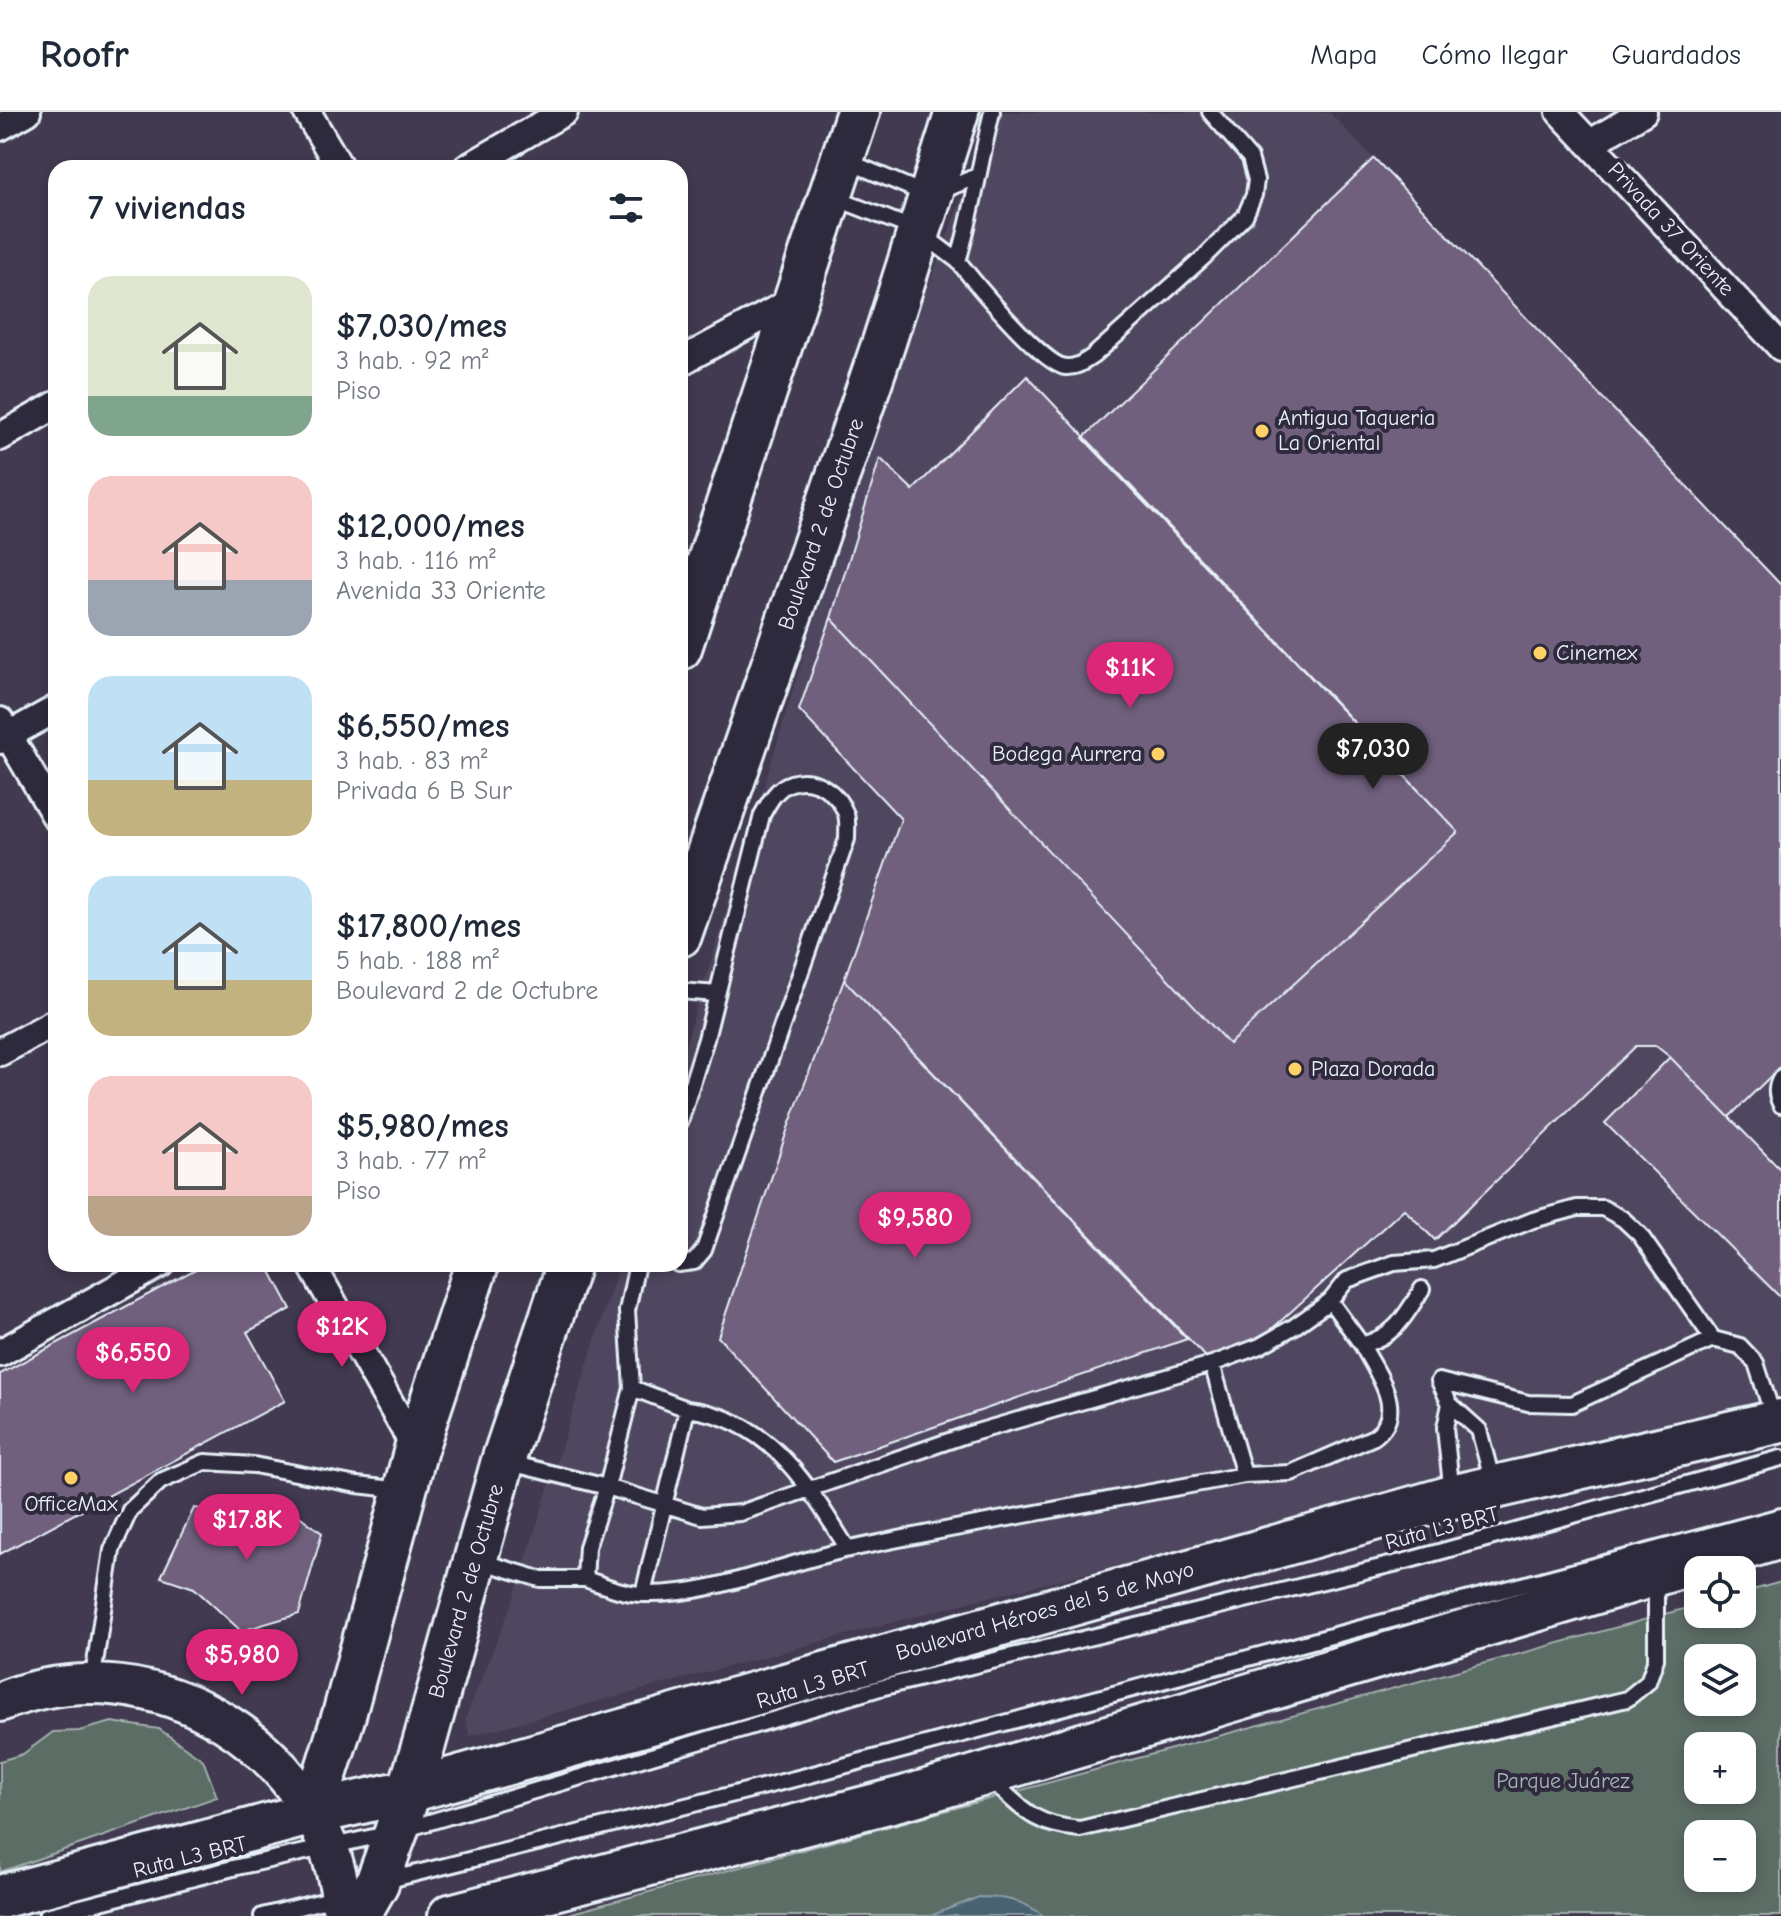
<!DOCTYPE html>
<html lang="es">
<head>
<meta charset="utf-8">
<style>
	:root { --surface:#fff; --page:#f6f6f7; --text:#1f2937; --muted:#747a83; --line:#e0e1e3; --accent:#db2777 }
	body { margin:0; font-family:"Comic Neue",sans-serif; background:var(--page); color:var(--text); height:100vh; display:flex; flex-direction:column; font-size:30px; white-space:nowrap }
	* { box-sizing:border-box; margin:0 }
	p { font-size:26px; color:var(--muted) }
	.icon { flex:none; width:44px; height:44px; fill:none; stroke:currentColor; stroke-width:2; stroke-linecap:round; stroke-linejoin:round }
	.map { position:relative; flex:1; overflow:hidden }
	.drawer { position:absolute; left:48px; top:48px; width:640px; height:1112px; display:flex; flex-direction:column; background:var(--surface); border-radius:24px; box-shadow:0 4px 12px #0003 }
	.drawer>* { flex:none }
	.controls { position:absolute; left:1684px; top:1444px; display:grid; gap:16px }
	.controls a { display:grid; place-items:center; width:72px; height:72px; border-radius:16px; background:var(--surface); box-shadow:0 4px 12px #0003; font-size:40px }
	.price { position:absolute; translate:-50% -68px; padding:0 18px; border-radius:28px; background:var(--accent); color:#fff; font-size:26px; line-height:52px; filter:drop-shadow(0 2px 4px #0008) }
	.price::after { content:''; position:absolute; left:50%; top:48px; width:24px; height:18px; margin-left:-12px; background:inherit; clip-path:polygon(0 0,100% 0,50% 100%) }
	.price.selected { background:#222; color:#fff }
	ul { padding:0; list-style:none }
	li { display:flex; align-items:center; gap:24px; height:200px; padding:0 40px }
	li span { display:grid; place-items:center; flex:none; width:224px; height:160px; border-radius:24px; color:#555 }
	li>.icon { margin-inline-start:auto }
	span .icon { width:96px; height:96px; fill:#fffc; stroke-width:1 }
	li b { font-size:34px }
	h2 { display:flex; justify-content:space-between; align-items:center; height:96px; padding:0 40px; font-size:34px }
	header { display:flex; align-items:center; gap:48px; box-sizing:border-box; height:112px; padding:0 40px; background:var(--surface); border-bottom:2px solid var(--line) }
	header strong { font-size:38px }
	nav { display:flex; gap:44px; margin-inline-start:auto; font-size:28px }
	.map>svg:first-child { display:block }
	.built { fill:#50465e }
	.green { fill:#5c6d65; stroke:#a2afae; stroke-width:2; fill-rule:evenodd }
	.water { fill:#496271; stroke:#899ba7; stroke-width:2 }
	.building { fill:#6f617e; stroke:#e8f1f8; stroke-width:2 }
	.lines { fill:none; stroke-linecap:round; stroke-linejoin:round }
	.lane-casing { stroke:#e8f1f8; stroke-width:20 }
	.street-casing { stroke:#e8f1f8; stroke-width:32 }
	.secondary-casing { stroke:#e8f1f8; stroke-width:44 }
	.primary-casing { stroke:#e8f1f8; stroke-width:48 }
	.lane { stroke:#2f2a3d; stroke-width:14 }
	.street { stroke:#2f2a3d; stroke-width:26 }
	.secondary { stroke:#2f2a3d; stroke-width:38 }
	.primary { stroke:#2f2a3d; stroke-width:42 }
	.poi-dot { fill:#ffd166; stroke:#2f2a3d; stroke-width:3 }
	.labels { text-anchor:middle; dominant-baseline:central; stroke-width:8; stroke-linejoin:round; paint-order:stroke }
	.street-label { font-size:22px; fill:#e8f1f8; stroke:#2f2a3d }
	.poi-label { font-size:22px; fill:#e8f1f8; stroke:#2f2a3d; text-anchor:start }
	.park-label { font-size:22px; fill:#a9b6b6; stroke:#2f2a3d }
</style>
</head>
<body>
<header>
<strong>Roofr</strong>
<nav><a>Mapa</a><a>Cómo llegar</a><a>Guardados</a></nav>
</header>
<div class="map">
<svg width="1781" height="1804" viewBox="0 0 1781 1804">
	<rect width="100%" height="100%" fill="#423a50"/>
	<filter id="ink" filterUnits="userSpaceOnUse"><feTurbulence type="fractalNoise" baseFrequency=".0125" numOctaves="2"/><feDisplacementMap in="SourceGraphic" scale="16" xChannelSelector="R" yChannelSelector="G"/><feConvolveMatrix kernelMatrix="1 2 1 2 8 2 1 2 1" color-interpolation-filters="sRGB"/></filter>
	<g filter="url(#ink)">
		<path class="built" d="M994,0H1329L1781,473V1288L1405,1384L961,1492L470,1624L465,1607L513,1488L619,1152H680V950L865,341Z"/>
		<path class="green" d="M1781,1470V1804H561L1698,1493V1502H1742V1481ZM1698,1546H1742V1590H1698ZM1698,1634H1742V1678H1698ZM1698,1722H1742V1766H1698Z
			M112,1610L159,1617L203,1648L217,1685L0,1760V1649L23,1642L53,1620L79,1619Z"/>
		<path class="water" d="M979,1785C1005,1785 1023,1788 1044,1804H930Z"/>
		<path class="building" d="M1374,46L1781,473V954L1729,1005L1670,945L1656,934H1636L1435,1128L1404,1097L1262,1226L1207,1246L844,868L901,707L799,598L831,506L1229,932L1458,720L1083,326Z
			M1027,264L1458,720L1229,932L831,506L880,346L913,378Z
			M844,868L1187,1227L833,1350L718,1225L788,1016Z
			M1670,945L1781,1058V1186L1605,1011Z
			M205,1152H267L291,1197L247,1220L285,1289L0,1442V1262Z
			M282,1391L322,1421L299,1502L241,1519L194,1476L161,1465L194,1396L235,1401Z"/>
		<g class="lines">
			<defs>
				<path id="lane" d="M992,0C980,50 973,100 958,149C974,170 1042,252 1065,255C1076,256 1084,250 1093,244L1204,145L1245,104L1254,83L1256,68L1250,46L1210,0
					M847,49L930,84L977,64
					M835,86L917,118L958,149
					M680,879L717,882
					M1781,966C1775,975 1776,984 1781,993
					M678,1152L694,1150L704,1138L847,727C847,719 848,709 846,702C838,681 815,663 791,671C777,675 769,690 762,703L706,927L680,1010
					M1330,1189L1362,1233
					M1713,1227L1740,1234L1756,1251L1774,1307
					M1212,1252L1244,1363
					M1439,1269L1450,1292L1479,1318L1493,1371
					M632,1276L627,1199L637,1152
					M1450,1292L1445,1316L1452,1383
					M687,1297L632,1276L607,1375L587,1435L585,1467C604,1473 623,1482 643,1482C714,1484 782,1451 850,1437C981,1409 1113,1388 1244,1363L1291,1361L1374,1325C1408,1300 1377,1262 1362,1233C1396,1223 1404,1206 1422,1177
					M506,1350L607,1375L702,1404L740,1401L966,1323L1212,1252L1260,1234L1295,1214L1330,1189L1347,1168L1394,1151L1434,1148L1533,1108L1577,1096H1603L1623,1107L1640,1123L1713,1227L1572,1292L1528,1291L1439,1269
					M480,1449L540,1467H585
					M643,1482L687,1297C771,1307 806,1371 848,1437
					M92,1571L112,1438L130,1398L161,1369L205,1350L254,1353L357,1373L401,1378
					M989,1666C1022,1696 1032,1713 1080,1717L1627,1587L1648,1570L1656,1547V1466
					M385,1769L802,1665L1781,1404
					M46,1804L237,1755L396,1720L880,1576L1406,1449L1781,1346
					M262,1804L339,1785"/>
				<path id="street" d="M307,0L340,56
					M1560,0L1781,235
					M0,15L27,0
					M1591,31L1643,0
					M467,56L564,0
					M680,250L796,187
					M0,325L56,293
					M0,609L56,705
					M0,628L56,597
					M0,940L56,910
					M311,1152L416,1337
					M0,1241L160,1152"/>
				<path id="secondary" d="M0,1590C154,1527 332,1638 343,1804"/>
				<path id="primary" d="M680,536L858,0
					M680,823L884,230L957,0
					M313,1701L344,1603L416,1337L477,1152
					M0,1785L313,1701L409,1679L1452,1385L1781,1309
					M358,1804L377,1771L396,1720L424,1632L503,1349L569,1152
					M450,1804L907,1685L1781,1425"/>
			</defs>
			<use href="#lane" class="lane-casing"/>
			<use href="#street" class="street-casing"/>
			<use href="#secondary" class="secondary-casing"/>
			<use href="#primary" class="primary-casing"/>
			<use href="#lane" class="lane"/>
			<use href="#street" class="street"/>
			<use href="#secondary" class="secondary"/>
			<use href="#primary" class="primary"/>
		</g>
	</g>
	<g class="poi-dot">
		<circle cx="1262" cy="319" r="8"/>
		<circle cx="1540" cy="541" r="8"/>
		<circle cx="1158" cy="642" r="8"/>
		<circle cx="1295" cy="957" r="8"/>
		<circle cx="71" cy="1366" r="8"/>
	</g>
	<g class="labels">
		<g class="street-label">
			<text transform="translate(1671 117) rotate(47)">Privada 37 Oriente</text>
			<text transform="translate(821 412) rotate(-71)">Boulevard 2 de Octubre</text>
			<text transform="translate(1442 1416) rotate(-15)">Ruta L3 BRT</text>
			<text transform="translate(466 1479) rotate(-74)">Boulevard 2 de Octubre</text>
			<text transform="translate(1045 1499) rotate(-16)">Boulevard Héroes del 5 de Mayo</text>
			<text transform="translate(813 1573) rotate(-17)">Ruta L3 BRT</text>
			<text transform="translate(190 1745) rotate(-14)">Ruta L3 BRT</text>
		</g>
		<g class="poi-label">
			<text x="1278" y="306">Antigua Taqueria<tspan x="1278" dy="25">La Oriental</tspan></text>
			<text x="1556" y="541">Cinemex</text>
			<text x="1142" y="642" text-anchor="end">Bodega Aurrera</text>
			<text x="1311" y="957">Plaza Dorada</text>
			<text x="71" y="1392" text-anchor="middle">OfficeMax</text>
		</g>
		<g class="park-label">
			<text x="1563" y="1669">Parque Juárez</text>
		</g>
	</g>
</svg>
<div class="controls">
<a><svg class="icon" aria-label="locate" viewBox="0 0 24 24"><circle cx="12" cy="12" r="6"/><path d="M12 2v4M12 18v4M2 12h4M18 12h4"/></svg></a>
<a><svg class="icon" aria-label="layers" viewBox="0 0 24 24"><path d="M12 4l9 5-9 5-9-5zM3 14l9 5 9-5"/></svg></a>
<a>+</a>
<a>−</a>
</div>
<b class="price" style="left:1130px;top:598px">$11K</b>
<b class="price selected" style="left:1373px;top:679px">$7,030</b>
<b class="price" style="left:915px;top:1148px">$9,580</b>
<b class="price" style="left:342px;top:1257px">$12K</b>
<b class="price" style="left:133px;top:1283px">$6,550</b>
<b class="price" style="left:247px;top:1450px">$17.8K</b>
<b class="price" style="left:242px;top:1585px">$5,980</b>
<section class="drawer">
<h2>7 viviendas<svg class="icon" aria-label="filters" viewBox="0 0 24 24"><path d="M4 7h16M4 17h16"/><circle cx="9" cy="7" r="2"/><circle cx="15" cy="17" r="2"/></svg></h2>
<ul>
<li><span style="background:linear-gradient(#dfe7d0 75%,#7fa58c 0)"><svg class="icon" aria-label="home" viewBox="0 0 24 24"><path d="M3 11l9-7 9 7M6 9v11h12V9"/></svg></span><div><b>$7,030/mes</b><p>3 hab. · 92 m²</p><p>Piso</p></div></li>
<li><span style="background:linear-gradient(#f6c9c9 65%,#9aa5b1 0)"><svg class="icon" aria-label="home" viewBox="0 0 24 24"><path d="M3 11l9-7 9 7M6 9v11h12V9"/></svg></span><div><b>$12,000/mes</b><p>3 hab. · 116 m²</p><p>Avenida 33 Oriente</p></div></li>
<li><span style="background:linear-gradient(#bfe0f5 65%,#c2b280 0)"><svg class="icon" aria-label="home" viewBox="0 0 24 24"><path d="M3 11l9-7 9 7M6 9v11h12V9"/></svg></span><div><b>$6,550/mes</b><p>3 hab. · 83 m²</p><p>Privada 6 B Sur</p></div></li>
<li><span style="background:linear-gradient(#bfe0f5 65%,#c2b280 0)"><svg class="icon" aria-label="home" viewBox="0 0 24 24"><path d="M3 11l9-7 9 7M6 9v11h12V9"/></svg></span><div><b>$17,800/mes</b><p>5 hab. · 188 m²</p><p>Boulevard 2 de Octubre</p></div></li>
<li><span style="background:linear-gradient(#f6c9c9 75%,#b9a48a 0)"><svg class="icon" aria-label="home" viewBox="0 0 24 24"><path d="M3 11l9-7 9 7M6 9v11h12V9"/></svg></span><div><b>$5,980/mes</b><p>3 hab. · 77 m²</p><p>Piso</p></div></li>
</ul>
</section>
</div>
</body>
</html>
